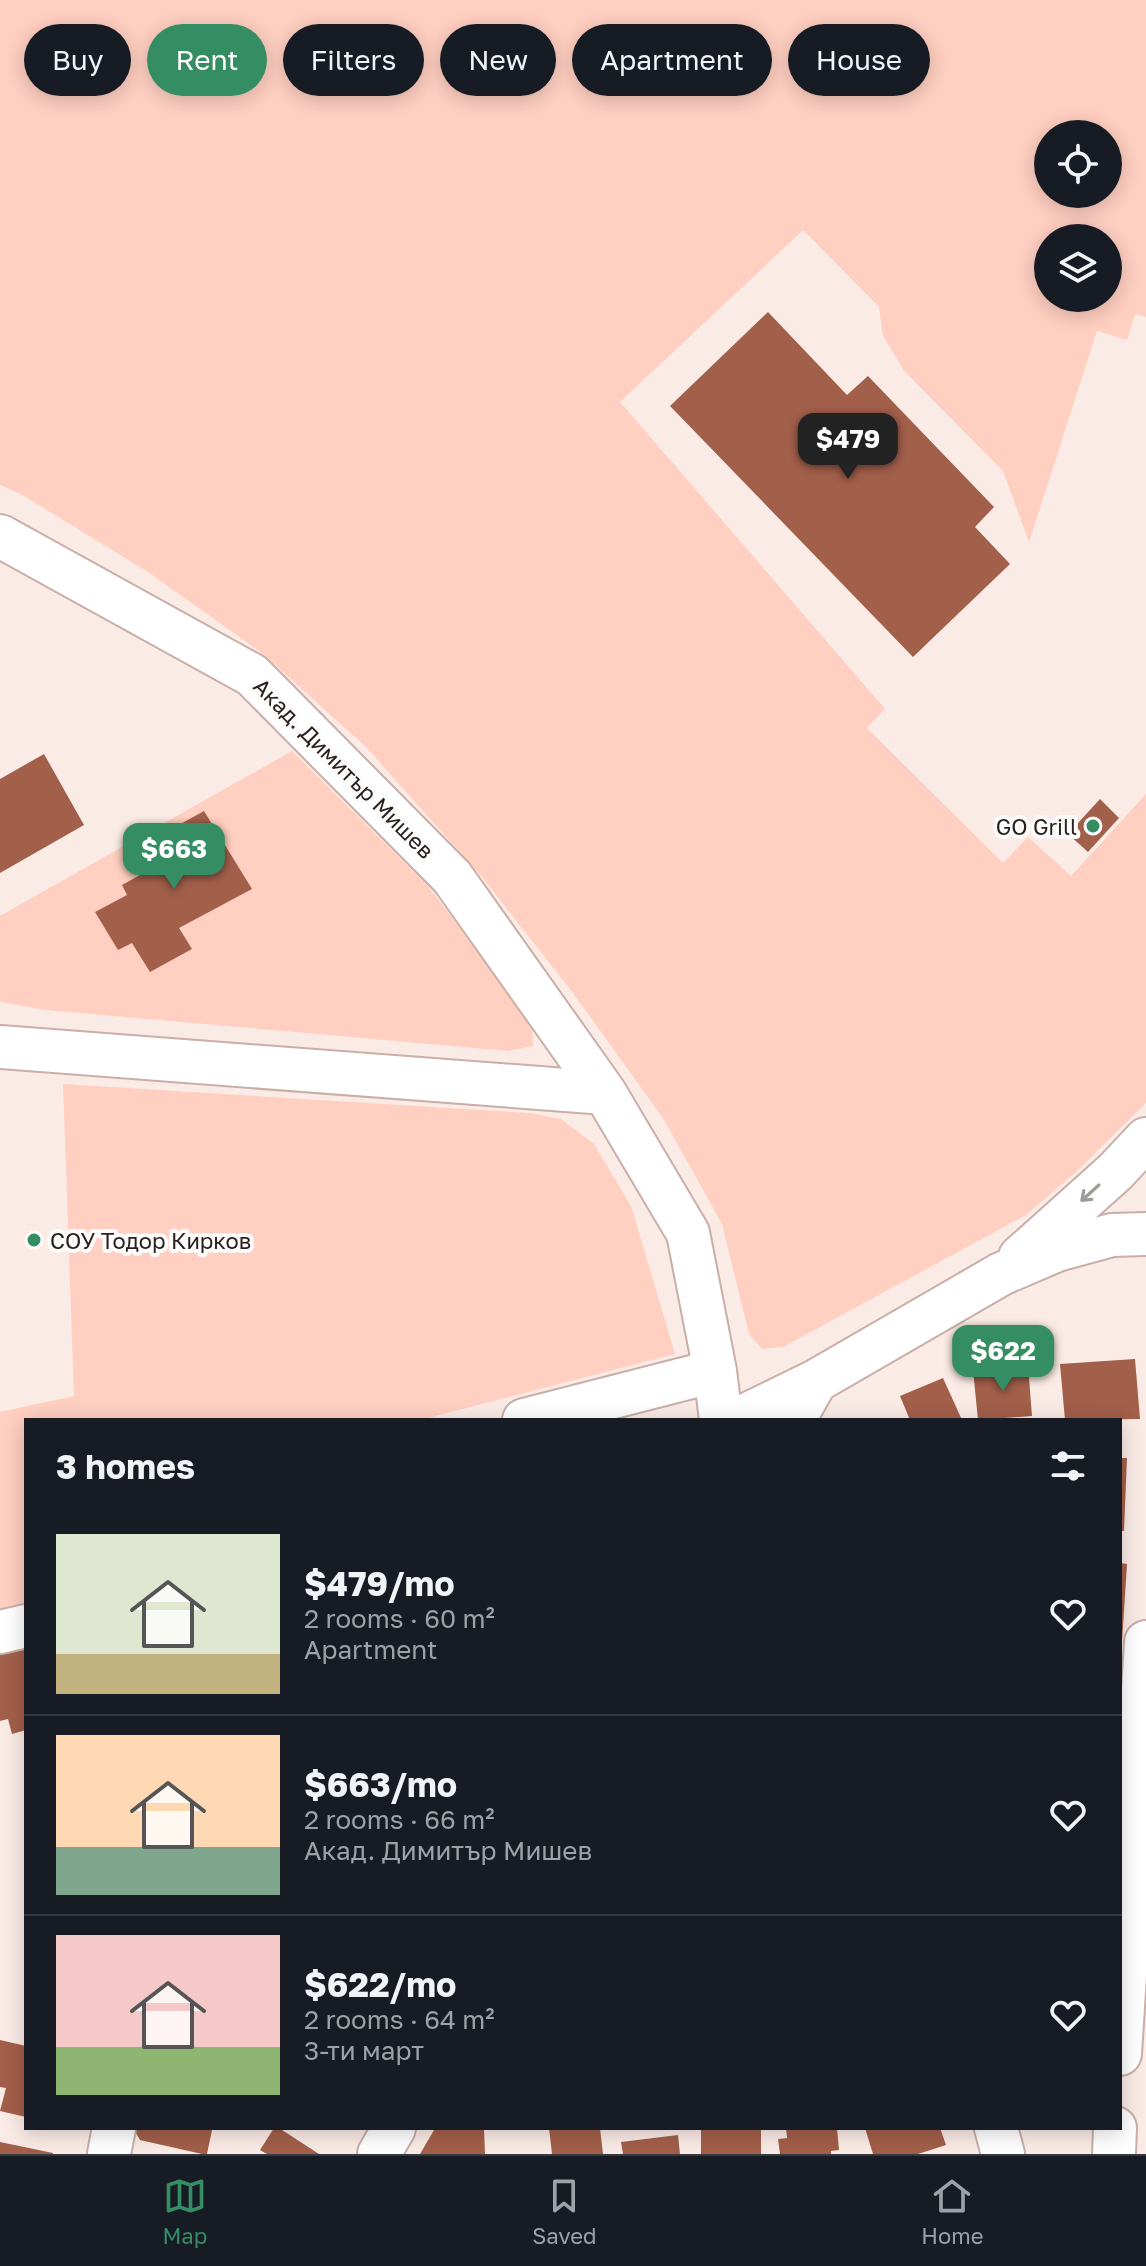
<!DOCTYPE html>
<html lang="en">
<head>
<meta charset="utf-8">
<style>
	:root { --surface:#171b24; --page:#20242c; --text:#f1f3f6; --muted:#9ea1a6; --line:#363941; --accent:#358d63 }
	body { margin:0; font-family:"Golos Text",sans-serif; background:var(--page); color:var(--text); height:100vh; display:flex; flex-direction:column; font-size:30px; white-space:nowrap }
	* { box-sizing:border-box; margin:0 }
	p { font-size:26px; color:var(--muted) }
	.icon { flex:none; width:44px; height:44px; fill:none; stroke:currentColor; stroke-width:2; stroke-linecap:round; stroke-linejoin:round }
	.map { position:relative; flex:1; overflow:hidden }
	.panel { position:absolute; left:24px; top:1418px; width:1098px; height:712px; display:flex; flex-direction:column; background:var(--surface); border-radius:0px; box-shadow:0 4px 20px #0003 }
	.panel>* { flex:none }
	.top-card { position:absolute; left:24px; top:24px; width:1098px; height:72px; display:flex; gap:16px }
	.tools { position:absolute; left:1034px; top:120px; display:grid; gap:16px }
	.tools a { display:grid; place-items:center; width:88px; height:88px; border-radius:50%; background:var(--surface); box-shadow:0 4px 20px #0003; font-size:40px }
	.price { position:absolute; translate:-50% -68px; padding:0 18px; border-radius:16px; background:var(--accent); color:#fff; font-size:26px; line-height:52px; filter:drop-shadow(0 2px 4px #0008) }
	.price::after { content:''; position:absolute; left:50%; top:48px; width:24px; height:18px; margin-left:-12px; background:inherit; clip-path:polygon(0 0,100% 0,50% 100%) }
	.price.selected { background:#222; color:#fff }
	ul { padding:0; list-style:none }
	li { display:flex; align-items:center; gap:24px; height:200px; padding:0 32px }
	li+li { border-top:2px solid var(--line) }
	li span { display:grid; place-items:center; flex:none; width:224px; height:160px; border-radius:0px; color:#555 }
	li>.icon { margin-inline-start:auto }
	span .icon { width:96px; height:96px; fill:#fffc; stroke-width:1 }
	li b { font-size:34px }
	h2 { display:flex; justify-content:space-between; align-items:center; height:96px; padding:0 32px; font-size:34px }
	.pill { padding:0 28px; border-radius:36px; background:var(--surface); box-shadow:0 4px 20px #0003; font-size:28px; line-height:72px }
	.pill.selected { background:var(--accent); color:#fff }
	.tabs { display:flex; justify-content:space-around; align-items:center; height:112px; border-top:2px solid var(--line); background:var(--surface); font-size:22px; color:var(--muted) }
	.tabs a { display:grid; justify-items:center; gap:4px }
	.tabs .selected { color:var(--accent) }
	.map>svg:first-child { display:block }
	.green { fill:#ffcfc1; fill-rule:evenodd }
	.building { fill:#a25f4a }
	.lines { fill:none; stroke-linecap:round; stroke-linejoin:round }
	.street-casing { stroke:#c9afa8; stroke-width:46 }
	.street { stroke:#fff; stroke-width:42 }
	.oneway { stroke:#9f9b99 }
	.poi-dot { fill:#358d63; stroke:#fcfcfc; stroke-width:3 }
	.labels { text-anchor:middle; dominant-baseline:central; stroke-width:8; stroke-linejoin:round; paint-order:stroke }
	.street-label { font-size:22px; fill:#2a201d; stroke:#fcfcfc }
	.poi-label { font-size:22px; fill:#2a201d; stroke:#fcfcfc; text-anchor:end }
</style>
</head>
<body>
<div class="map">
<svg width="1146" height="2154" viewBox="0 0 1146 2154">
	<rect width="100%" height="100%" fill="#fbebe6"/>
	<path class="green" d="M0,0H1146V317L1135,314L1127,340L1097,331L1029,542L1003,471L905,372L883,336L879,307L803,230L620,402L885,709L867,728L1003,863L1028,837L1071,876L1146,794V1103L1078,1170L1026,1215L783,1347L762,1349L749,1334L722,1224L663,1118L573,993L482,877L366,747L262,653L148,572L19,493L0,485ZM1048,134H1108V194H1048ZM1048,238H1108V298H1048Z
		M292,751L428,886L532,1023L533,1046L509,1051L46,1010L0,1002V916Z
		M63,1084L529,1113L561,1119L594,1144L631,1206L675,1354L420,1420H26V1603L0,1609V1412L74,1396Z"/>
	<path class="building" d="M768,312L847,395L868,376L994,507L975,527L1010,564L913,657L670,406Z
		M44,754L84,825L0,873V779Z
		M1100,799L1119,818L1088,852L1068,834Z
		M204,811L252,889L179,928L192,949L150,972L132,943L118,950L95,912L127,895L122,885L151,869L139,847Z
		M1135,1359L1140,1419L1065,1420L1060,1364Z
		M1028,1365L1032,1416L978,1420L973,1370Z
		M943,1378L962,1420H910L900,1396Z
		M1120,1458H1127L1124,1531H1120Z
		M1120,1563L1127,1564L1122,1642H1120Z
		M26,1638V1730L12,1734L8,1719L0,1721V1645Z
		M0,2040L26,2046V2117L0,2111L6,2088L0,2087Z
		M133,2128H202L212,2130L207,2154H202L140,2140Z
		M274,2128H279L319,2154H267L260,2150Z
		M484,2128L485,2154H420L434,2130Z
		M549,2128H600L603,2154H552Z
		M701,2128H761V2154H701Z
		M786,2128H837L839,2150L831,2151V2154H780L778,2139L787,2138Z
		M865,2128H940L946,2145L918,2154H873Z
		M678,2135L680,2154H623L621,2142Z
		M0,2142L53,2153V2154H0Z"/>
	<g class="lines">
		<defs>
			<path id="street" d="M0,536L252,675L452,877L605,1093L688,1233L715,1371L721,1420
				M0,1047L605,1093
				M1020,1257L1115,1172L1146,1139
				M524,1420L715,1371
				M736,1420L816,1381
				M794,1420L816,1381L1001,1274L1057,1250L1112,1235L1146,1234
				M0,1632L26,1626
				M1120,2054L1146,1642
				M996,2128L1003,2154
				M109,2154L114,2128
				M379,2154L394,2128
				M1114,2154L1115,2128"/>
		</defs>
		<use href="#street" class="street-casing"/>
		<use href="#street" class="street"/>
	</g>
	<defs><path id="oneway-shaft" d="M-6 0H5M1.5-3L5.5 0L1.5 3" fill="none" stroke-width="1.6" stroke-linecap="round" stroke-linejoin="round" transform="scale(2)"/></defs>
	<use class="oneway" href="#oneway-shaft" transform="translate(1090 1193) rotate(138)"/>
	<g class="poi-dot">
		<circle cx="1093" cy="826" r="8"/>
		<circle cx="34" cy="1240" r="8"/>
	</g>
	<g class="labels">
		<g class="street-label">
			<text transform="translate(344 768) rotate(45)">Акад. Димитър Мишев</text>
		</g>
		<g class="poi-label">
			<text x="1077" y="826">GO Grill</text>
			<text x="50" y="1240" text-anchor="start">СОУ Тодор Кирков</text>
		</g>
	</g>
</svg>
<div class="tools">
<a><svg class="icon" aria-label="locate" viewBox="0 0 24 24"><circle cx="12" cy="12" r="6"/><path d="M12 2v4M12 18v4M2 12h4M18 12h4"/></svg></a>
<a><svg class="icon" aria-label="layers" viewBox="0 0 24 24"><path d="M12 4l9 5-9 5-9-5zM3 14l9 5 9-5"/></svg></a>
</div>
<b class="price selected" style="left:848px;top:481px">$479</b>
<b class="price" style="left:174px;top:891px">$663</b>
<b class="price" style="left:1003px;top:1393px">$622</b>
<div class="top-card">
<a class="pill">Buy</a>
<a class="pill selected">Rent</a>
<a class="pill">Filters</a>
<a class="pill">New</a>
<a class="pill">Apartment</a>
<a class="pill">House</a>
</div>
<section class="panel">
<h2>3 homes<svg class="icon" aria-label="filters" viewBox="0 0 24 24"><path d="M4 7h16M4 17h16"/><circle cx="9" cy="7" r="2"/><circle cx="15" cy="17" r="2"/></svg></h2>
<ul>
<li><span style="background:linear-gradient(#dfe7d0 75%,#c2b280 0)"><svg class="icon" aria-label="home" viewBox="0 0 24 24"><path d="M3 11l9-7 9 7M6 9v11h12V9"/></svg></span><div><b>$479/mo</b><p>2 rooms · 60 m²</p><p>Apartment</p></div><svg class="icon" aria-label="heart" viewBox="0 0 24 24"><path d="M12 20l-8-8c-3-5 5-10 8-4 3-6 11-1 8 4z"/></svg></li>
<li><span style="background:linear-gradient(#ffd9b3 70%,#7fa58c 0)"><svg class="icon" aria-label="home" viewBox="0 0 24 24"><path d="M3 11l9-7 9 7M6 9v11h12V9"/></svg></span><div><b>$663/mo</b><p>2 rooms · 66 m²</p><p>Акад. Димитър Мишев</p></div><svg class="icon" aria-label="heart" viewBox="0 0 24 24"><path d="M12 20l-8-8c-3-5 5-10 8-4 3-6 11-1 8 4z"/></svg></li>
<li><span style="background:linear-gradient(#f6c9c9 70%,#8fb573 0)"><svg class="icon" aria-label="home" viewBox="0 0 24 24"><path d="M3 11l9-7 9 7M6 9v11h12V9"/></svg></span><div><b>$622/mo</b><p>2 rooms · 64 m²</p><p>3-ти март</p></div><svg class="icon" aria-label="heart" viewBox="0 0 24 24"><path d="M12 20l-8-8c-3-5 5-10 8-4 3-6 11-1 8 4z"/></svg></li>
</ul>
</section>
</div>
<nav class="tabs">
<a class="selected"><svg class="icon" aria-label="map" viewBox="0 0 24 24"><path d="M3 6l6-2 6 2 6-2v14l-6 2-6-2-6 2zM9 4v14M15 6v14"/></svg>Map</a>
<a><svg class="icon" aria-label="saved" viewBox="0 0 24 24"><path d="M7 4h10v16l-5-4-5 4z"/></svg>Saved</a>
<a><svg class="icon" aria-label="home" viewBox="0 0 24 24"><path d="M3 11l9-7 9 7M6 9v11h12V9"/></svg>Home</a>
</nav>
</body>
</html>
